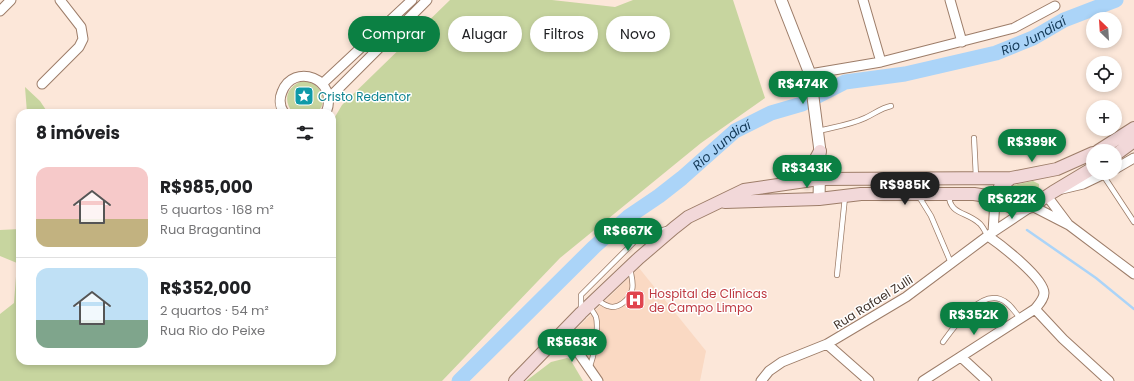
<!DOCTYPE html>
<html lang="pt">
<head>
<meta charset="utf-8">
<style>
	:root { --surface:#fff; --page:#f6f6f6; --text:#202124; --muted:#757577; --line:#e0e0e0; --accent:#0b8043 }
	body { margin:0; font-family:Poppins,sans-serif; background:var(--page); color:var(--text); height:100vh; display:flex; flex-direction:column; font-size:15px; white-space:nowrap }
	* { box-sizing:border-box; margin:0 }
	p { font-size:13px; color:var(--muted) }
	.icon { flex:none; width:22px; height:22px; fill:none; stroke:currentColor; stroke-width:2; stroke-linecap:round; stroke-linejoin:round }
	.map { position:relative; flex:1; overflow:hidden }
	.drawer { position:absolute; left:16px; top:109px; width:320px; height:256px; display:flex; flex-direction:column; background:var(--surface); border-radius:12px; box-shadow:0 2px 6px #0003 }
	.drawer>* { flex:none }
	.top-card { position:absolute; left:348px; top:16px; width:380px; height:36px; display:flex; gap:8px }
	.needle { width:26px; rotate:335deg }
	.fabs { position:absolute; left:1086px; top:12px; display:grid; gap:8px }
	.fabs a { display:grid; place-items:center; width:36px; height:36px; border-radius:50%; background:var(--surface); box-shadow:0 2px 6px #0003; font-size:20px }
	.price { position:absolute; translate:-50% -34px; padding:0 9px; border-radius:14px; background:var(--accent); color:#fff; font-size:13px; line-height:26px; filter:drop-shadow(0 1px 2px #0008) }
	.price::after { content:''; position:absolute; left:50%; top:24px; width:12px; height:9px; margin-left:-6px; background:inherit; clip-path:polygon(0 0,100% 0,50% 100%) }
	.price.current { background:#222; color:#fff }
	ul { padding:0; list-style:none }
	li { display:flex; align-items:center; gap:12px; height:100px; padding:0 20px }
	li+li { border-top:1px solid var(--line) }
	li span { display:grid; place-items:center; flex:none; width:112px; height:80px; border-radius:12px; color:#555 }
	li>.icon { margin-inline-start:auto }
	span .icon { width:48px; height:48px; fill:#fffc; stroke-width:1 }
	li b { font-size:17px }
	h2 { display:flex; justify-content:space-between; align-items:center; height:48px; padding:0 20px; font-size:17px }
	.chip { padding:0 14px; border-radius:18px; background:var(--surface); box-shadow:0 2px 6px #0003; font-size:14px; line-height:36px }
	.chip.current { background:var(--accent); color:#fff }
	.map>svg:first-child { display:block }
	.built { fill:#fad9c3 }
	.green { fill:#c7d59f }
	.lines { fill:none; stroke-linecap:round; stroke-linejoin:round }
	.stream { stroke:#abd4f8; stroke-width:2.5 }
	.river { stroke:#abd4f8; stroke-width:15 }
	.service-casing { stroke:#9d7d69; stroke-width:6 }
	.minor-casing { stroke:#9d7d69; stroke-width:11 }
	.tertiary-casing { stroke:#9d7d69; stroke-width:13 }
	.secondary-casing { stroke:#9d7d69; stroke-width:14 }
	.service { stroke:#fff; stroke-width:4.5 }
	.minor { stroke:#fff; stroke-width:9 }
	.tertiary { stroke:#fff; stroke-width:11 }
	.secondary { stroke:#f2d8d9; stroke-width:12 }
	.labels { text-anchor:middle; dominant-baseline:central; stroke-width:3; stroke-linejoin:round; paint-order:stroke }
	.culture-label { font-size:12px; fill:#0d838f; stroke:#fff; text-anchor:start }
	.health-label { font-size:12px; fill:#be3a42; stroke:#fff; text-anchor:start }
	.street-label { font-size:12px; fill:#403229; stroke:#fff }
	.water-label { font-size:13px; font-style:italic; fill:#133957; stroke:#fff }
</style>
</head>
<body>
<div class="map">
<svg width="1134" height="381" viewBox="0 0 1134 381">
	<rect width="100%" height="100%" fill="#fce7d9"/>
	<path class="built" d="M639,268L706,351L700,381H603L572,333Z"/>
	<path class="green" d="M450,0H552L615,7L633,0H733L765,98L701,143L560,258L442,381H0V314L14,303L17,263L0,256V230L20,229V361H332V122L342,105Z
		M303,81C320,82 330,100 317,113H293C282,100 287,86 303,81Z
		M25,87L40,101L48,113H27Z
		M1033,181L1039,184C1040,202 1022,205 1008,200L1005,194L1009,186Z
		M567,358L570,359L583,381H526L551,362Z"/>
	<g class="lines">
		<path class="stream" d="M1027,230L1096,278L1134,309"/>
		<path class="river" id="s1" d="M459,381L594,247L628,217L659,196L682,178L735,131L771,113L802,104L845,82L905,74L996,53L1033,38L1064,20L1116,0"/>
		<defs>
			<path id="service" d="M818,131C834,127 850,125 865,118C874,114 881,108 891,106
				M974,138L976,177
				M1103,175L1134,222
				M918,195L931,216L951,263
				M949,195C949,214 967,212 979,223C983,226 985,232 988,236
				M837,275L845,197
				M597,300C601,302 604,305 608,306C618,310 630,299 632,290C634,283 631,275 630,268
				M581,309V295L640,236L667,229
				M943,342C954,327 978,292 1000,299C1009,302 1014,311 1020,318
				M589,368C594,358 599,328 596,317C594,313 591,309 589,306"/>
			<path id="minor" d="M863,0L881,62
				M950,0L962,42
				M0,11L11,0
				M810,74L881,62L1014,28L1055,6
				M42,84L79,47L83,39L81,27L60,0
				M322,84L412,0
				M329,98L427,0
				M284,113C280,107 279,99 282,92C293,62 340,78 326,113
				M1115,169L1134,158
				M1062,189L1083,184L1106,173
				M1047,196L1068,224
				M993,232L995,201
				M1035,309L1063,339L1109,381
				M564,332L598,381
				M827,344L869,381
				M961,357L987,381
				M761,381L769,371L782,362L827,344L906,297L993,232L1032,206L1069,225L1134,274
				M923,381L1035,309C1039,304 1044,299 1044,293C1044,278 1001,245 988,236"/>
			<path id="tertiary" d="M781,0L810,74L820,151L819,199"/>
			<path id="secondary" d="M1098,151L1134,128
				M1115,155L1134,141
				M800,181L814,162L820,151
				M995,201L1000,187L1011,178
				M725,202L819,199L861,194H974L987,196L1016,209L1032,206L1053,192L1093,168
				M515,381L581,313L639,258L674,228L688,217L744,190L819,179L1011,178L1057,169L1093,153"/>
		</defs>
		<use href="#service" class="service-casing"/>
		<use href="#minor" class="minor-casing"/>
		<use href="#tertiary" class="tertiary-casing"/>
		<use href="#secondary" class="secondary-casing"/>
		<use href="#service" class="service"/>
		<use href="#minor" class="minor"/>
		<use href="#tertiary" class="tertiary"/>
		<use href="#secondary" class="secondary"/>
	</g>
	<defs>
		<symbol id="sight-square" viewBox="-11 -11 22 22"><rect x="-9" y="-9" width="18" height="18" rx="4" fill="#0f9aa8" stroke="#fff"/><path d="M0-6L1.8-2.2L6-1.7L2.9 1.2L3.7 5.4L0 3.3L-3.7 5.4L-2.9 1.2L-6-1.7L-1.8-2.2Z" fill="#fff"/></symbol>
		<symbol id="hospital-square" viewBox="-11 -11 22 22"><rect x="-9" y="-9" width="18" height="18" rx="4" fill="#e0444e" stroke="#fff"/><path d="M-5-5h3v3.5h4V-5h3V5h-3V1.5h-4V5h-3Z" fill="#fff"/></symbol>
	</defs>
	<g fill-rule="evenodd">
		<use href="#sight-square" x="293" y="85" width="22" height="22"/>
		<use href="#hospital-square" x="624" y="289" width="22" height="22"/>
	</g>
	<g class="labels">
		<g class="culture-label">
			<text x="318" y="96">Cristo Redentor</text>
		</g>
		<g class="health-label">
			<text x="649" y="293">Hospital de Clínicas<tspan x="649" dy="14">de Campo Limpo</tspan></text>
		</g>
		<g class="street-label">
			<text transform="translate(873 302) rotate(-32)">Rua Rafael Zulli</text>
		</g>
		<g class="water-label">
			<text stroke="none"><textPath href="#s1" startOffset="689">Rio Jundiaí</textPath></text>
			<text stroke="none"><textPath href="#s1" startOffset="354">Rio Jundiaí</textPath></text>
		</g>
	</g>
</svg>
<div class="fabs">
<a><svg class="needle" viewBox="-14 -14 28 28"><path d="M0-13l5 13h-10z" fill="#e53935"/><path d="M0 13l5-13h-10z" fill="#757577"/></svg></a>
<a><svg class="icon" aria-label="locate" viewBox="0 0 24 24"><circle cx="12" cy="12" r="6"/><path d="M12 2v4M12 18v4M2 12h4M18 12h4"/></svg></a>
<a>+</a>
<a>−</a>
</div>
<b class="price" style="left:803px;top:105px">R$474K</b>
<b class="price" style="left:1032px;top:163px">R$399K</b>
<b class="price" style="left:807px;top:189px">R$343K</b>
<b class="price current" style="left:905px;top:206px">R$985K</b>
<b class="price" style="left:1012px;top:220px">R$622K</b>
<b class="price" style="left:628px;top:252px">R$667K</b>
<b class="price" style="left:974px;top:336px">R$352K</b>
<b class="price" style="left:572px;top:363px">R$563K</b>
<div class="top-card">
<a class="chip current">Comprar</a>
<a class="chip">Alugar</a>
<a class="chip">Filtros</a>
<a class="chip">Novo</a>
</div>
<section class="drawer">
<h2>8 imóveis<svg class="icon" aria-label="filters" viewBox="0 0 24 24"><path d="M4 7h16M4 17h16"/><circle cx="9" cy="7" r="2"/><circle cx="15" cy="17" r="2"/></svg></h2>
<ul>
<li><span style="background:linear-gradient(#f6c9c9 65%,#c2b280 0)"><svg class="icon" aria-label="home" viewBox="0 0 24 24"><path d="M3 11l9-7 9 7M6 9v11h12V9"/></svg></span><div><b>R$985,000</b><p>5 quartos · 168 m²</p><p>Rua Bragantina</p></div></li>
<li><span style="background:linear-gradient(#bfe0f5 65%,#7fa58c 0)"><svg class="icon" aria-label="home" viewBox="0 0 24 24"><path d="M3 11l9-7 9 7M6 9v11h12V9"/></svg></span><div><b>R$352,000</b><p>2 quartos · 54 m²</p><p>Rua Rio do Peixe</p></div></li>
</ul>
</section>
</div>
</body>
</html>
